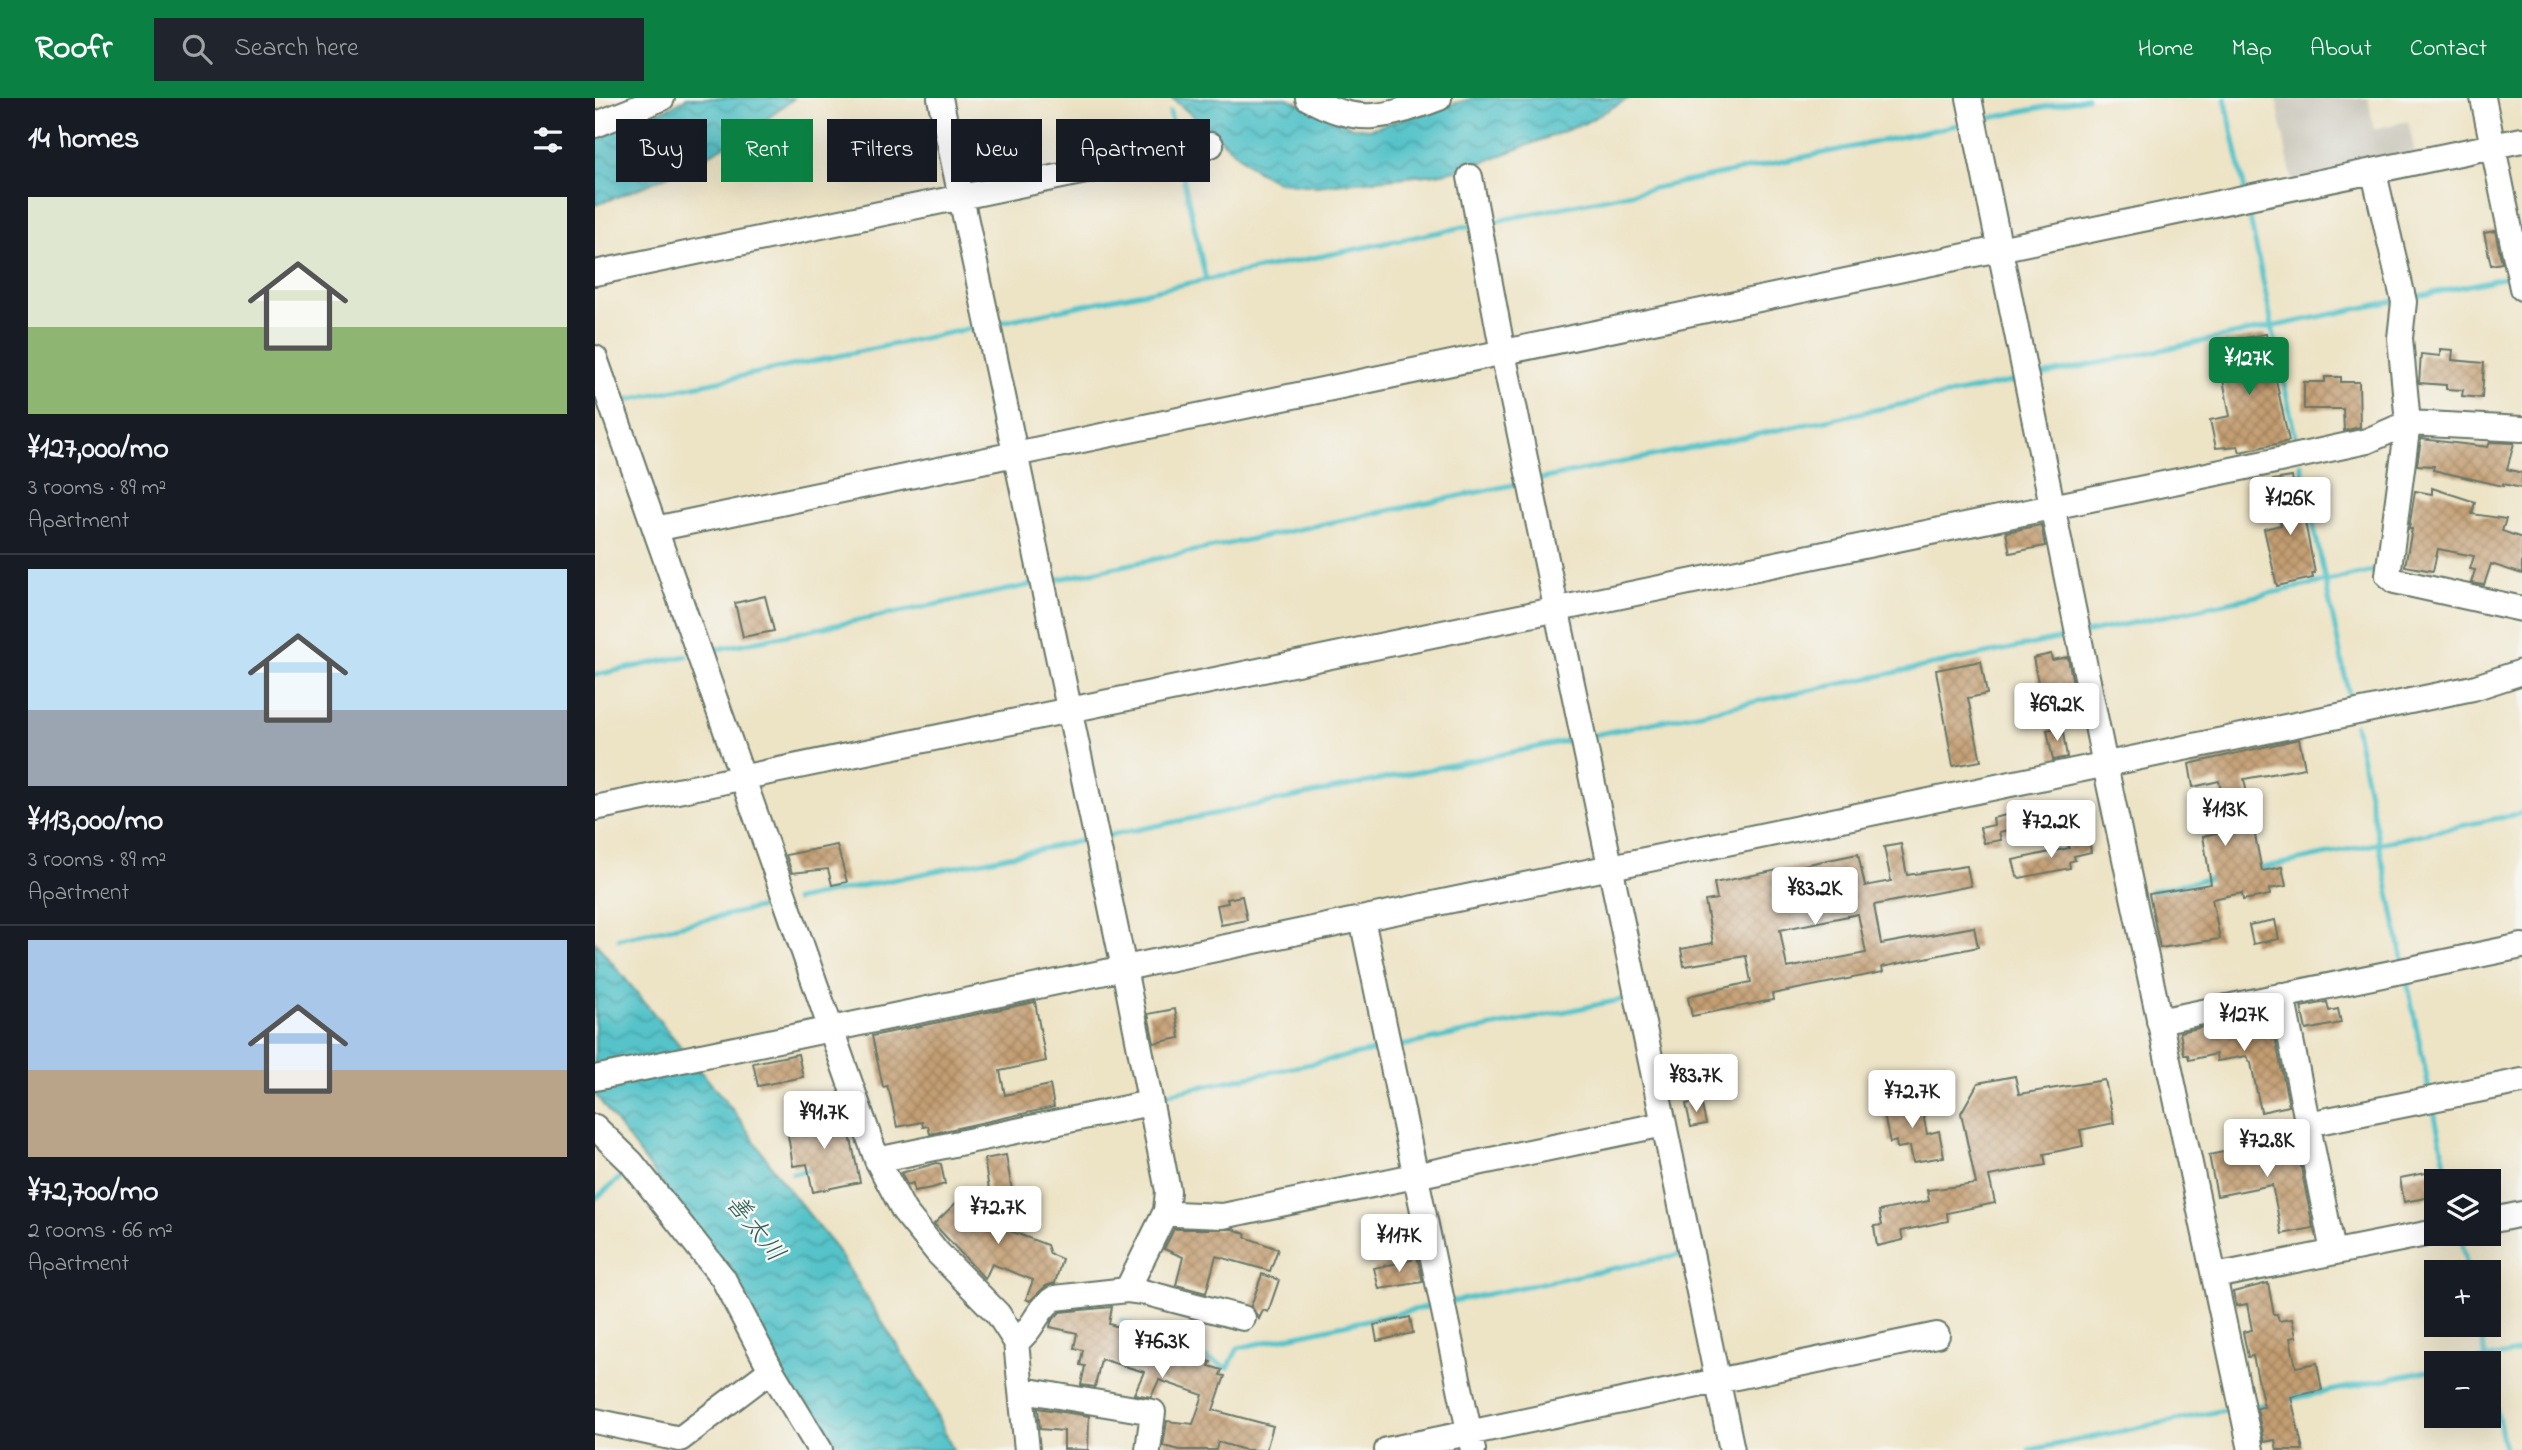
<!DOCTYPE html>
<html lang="en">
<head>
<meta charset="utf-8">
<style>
	:root { --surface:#171b24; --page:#20242c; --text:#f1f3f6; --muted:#9ea1a6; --line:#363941; --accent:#0b8043 }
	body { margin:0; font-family:"Indie Flower","Klee One",sans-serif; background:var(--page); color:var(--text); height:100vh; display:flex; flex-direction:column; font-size:26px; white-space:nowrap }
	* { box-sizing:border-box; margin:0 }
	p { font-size:23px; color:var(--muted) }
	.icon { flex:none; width:38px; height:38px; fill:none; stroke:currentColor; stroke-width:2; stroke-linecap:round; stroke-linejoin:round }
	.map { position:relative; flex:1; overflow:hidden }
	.panel { display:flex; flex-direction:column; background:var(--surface); width:595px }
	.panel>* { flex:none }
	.hud { position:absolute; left:21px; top:21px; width:665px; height:63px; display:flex; gap:14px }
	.fabs { position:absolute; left:1829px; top:1071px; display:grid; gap:14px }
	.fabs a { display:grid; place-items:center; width:77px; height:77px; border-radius:0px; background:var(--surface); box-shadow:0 7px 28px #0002; font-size:35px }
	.price { position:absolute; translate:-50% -60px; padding:0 16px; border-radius:7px; background:#fff; color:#222; font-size:23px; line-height:46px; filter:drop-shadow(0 2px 4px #0008) }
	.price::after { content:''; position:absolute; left:50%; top:42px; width:21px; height:16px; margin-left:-10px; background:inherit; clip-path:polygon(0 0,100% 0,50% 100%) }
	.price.current { background:var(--accent); color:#fff }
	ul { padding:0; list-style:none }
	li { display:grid; align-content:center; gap:14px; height:371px; padding:0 28px }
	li+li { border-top:2px solid var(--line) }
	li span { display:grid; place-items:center; height:217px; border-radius:0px; color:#555 }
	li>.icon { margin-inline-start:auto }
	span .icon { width:126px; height:126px; fill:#fffc; stroke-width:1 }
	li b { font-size:30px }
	h2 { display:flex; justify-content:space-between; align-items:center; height:84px; padding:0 28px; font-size:30px }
	.tag { padding:0 24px; border-radius:0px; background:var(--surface); box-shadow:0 7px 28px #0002; font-size:24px; line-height:63px }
	.tag.current { background:var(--accent); color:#fff }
	header { display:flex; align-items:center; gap:42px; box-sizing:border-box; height:98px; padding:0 35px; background:var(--accent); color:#fff }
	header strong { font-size:33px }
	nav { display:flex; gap:38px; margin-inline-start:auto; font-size:24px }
	.search { width:490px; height:63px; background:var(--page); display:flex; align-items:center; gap:18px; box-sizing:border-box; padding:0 24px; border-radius:0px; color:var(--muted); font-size:26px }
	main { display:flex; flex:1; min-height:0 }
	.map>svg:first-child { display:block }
	.industrial { fill:#c7c4b8 }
	.water { fill:url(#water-waves); stroke:#3a807e; stroke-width:2 }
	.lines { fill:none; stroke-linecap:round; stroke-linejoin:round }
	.stream { stroke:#55c3c9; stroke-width:5 }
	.building { fill:url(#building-cross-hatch); fill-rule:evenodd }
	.minor-casing { stroke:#677767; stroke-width:28 }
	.minor { stroke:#fff; stroke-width:24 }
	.labels { text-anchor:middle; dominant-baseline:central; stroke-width:5; stroke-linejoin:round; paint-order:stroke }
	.water-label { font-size:26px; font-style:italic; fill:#2c5e59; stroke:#f6f6f2 }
</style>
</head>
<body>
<header>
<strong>Roofr</strong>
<div class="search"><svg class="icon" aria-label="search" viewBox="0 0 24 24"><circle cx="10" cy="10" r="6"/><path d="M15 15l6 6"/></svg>Search here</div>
<nav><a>Home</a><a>Map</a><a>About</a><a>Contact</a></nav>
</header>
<main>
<section class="panel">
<h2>14 homes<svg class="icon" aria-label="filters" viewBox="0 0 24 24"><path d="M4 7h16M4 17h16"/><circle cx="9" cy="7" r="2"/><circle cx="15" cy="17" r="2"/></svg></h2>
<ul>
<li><span style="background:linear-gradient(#dfe7d0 60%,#8fb573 0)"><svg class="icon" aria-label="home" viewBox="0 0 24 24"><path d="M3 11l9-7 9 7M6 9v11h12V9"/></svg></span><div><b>¥127,000/mo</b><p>3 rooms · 89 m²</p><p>Apartment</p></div></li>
<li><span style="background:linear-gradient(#bfe0f5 65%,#9aa5b1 0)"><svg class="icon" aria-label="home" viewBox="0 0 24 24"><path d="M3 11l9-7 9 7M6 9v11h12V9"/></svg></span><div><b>¥113,000/mo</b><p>3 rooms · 89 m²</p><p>Apartment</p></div></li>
<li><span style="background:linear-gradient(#a9c7e8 60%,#b9a48a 0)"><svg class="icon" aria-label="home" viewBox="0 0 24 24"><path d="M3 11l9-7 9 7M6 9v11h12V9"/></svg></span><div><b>¥72,700/mo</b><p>2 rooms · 66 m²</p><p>Apartment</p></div></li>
</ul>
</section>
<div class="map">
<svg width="1927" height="1352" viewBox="0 0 1927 1352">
	<defs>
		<pattern id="water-waves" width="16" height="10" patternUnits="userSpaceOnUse" patternTransform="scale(1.75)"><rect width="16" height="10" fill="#55c3c9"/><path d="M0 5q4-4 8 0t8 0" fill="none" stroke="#46a0a4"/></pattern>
		<pattern id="building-cross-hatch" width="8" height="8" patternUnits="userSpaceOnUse" patternTransform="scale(1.75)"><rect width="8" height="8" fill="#c49e72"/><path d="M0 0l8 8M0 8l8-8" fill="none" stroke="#9f825e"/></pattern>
	</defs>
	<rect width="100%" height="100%" fill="#f6f6f2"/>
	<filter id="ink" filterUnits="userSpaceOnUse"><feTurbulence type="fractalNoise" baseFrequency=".0143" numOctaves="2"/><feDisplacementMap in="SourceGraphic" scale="14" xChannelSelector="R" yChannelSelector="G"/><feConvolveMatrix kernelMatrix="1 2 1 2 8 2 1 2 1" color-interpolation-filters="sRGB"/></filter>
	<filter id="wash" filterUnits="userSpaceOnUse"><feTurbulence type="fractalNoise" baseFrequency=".00686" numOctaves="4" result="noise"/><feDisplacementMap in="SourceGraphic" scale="28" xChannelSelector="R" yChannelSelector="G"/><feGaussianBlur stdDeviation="1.57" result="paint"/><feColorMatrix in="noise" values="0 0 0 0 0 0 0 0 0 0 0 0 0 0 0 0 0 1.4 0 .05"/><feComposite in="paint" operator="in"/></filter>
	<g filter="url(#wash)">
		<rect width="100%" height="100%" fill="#ede3c5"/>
		<path class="industrial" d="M1681,0H1773L1779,31L1813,23L1821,60L1698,87Z"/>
		<path class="water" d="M92,0H199C142,47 69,83 0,107V37L71,11Z
			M577,0H692L757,29L775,31L878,0H1034L988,26L878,68L842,76L720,88L683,84L662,73Z
			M0,844L141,1016L186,1082L238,1146L330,1292L358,1352H236L179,1263L142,1186L0,996Z"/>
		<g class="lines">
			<path class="stream" d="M1630,0L1650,93
				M575,14L582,48
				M1386,22L1492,0
				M584,60L611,182
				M1652,105L1703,353
				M892,125L1372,25
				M1814,200L1913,179
				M401,225L878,127
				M1437,279L1800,203
				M27,303L387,228
				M1706,366L1755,602
				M941,382L1425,282
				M454,483L927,385
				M1490,535L1788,471
				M113,553L441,486
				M0,577L91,558
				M1760,627L1808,864
				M994,638L1477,538
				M507,739L981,641
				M1662,771L1927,715
				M1556,793L1621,779
				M200,802L495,741
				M24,841L181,806
				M1811,878L1835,995
				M801,949L1034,900
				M561,998L787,951
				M1838,1009L1854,1083
				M198,1075L219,1071
				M0,1101L25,1080
				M1867,1143L1873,1174
				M854,1204L1088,1156
				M526,1222L633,1270L643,1250L841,1207
				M1884,1227L1892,1265
				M1869,1265L1927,1253
				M1894,1273L1910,1352
				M1691,1302L1841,1271
				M1661,1308L1675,1305
				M1434,1352L1640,1310"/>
		</g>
		<g id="blocks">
			<path class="building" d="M1900,133L1907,165L1896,167L1889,135Z
				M1671,236L1694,343L1645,354L1643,348L1621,350L1615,322L1635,318L1621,245Z
				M1845,251L1858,252L1857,262L1889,265L1887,300L1867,298L1868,292L1851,291V287L1824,285L1826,256L1845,258Z
				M1730,279H1746V284H1764L1765,329L1749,333L1748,311H1709V284H1730Z
				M1826,341L1893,349L1895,344L1919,345L1912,371L1927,375V390L1908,386V388L1838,372L1839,368L1822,367Z
				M1697,379L1698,384L1702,383L1720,475H1717L1718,480L1682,488L1669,431L1686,427L1678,382Z
				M1837,390L1880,404L1877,416L1911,421L1907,433L1927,440V476L1896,466L1889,487L1876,485L1880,472L1875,471L1879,458L1843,451L1838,473L1810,468L1817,431H1814L1820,393L1837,396Z
				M1446,427L1450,448L1415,455L1411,434Z
				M170,498L179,533L148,539L140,505Z
				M1456,556L1457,562L1473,559L1480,596L1471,598L1470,594L1446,599L1438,560Z
				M1386,563L1392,596L1373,600L1386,663L1358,668L1341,572Z
				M1467,629L1472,659L1458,662L1452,632Z
				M1704,641L1710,670L1649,681L1667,773L1687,769L1691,788L1674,791L1675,797L1648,802L1647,795L1617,801L1625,841L1565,850L1554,796L1616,786L1608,738L1634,732L1624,683L1598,689L1594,666Z
				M1416,716L1419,731L1404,734L1406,742L1389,745L1385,730L1399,727L1398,720Z
				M1494,740L1496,754L1479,758L1480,762L1474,764L1475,770L1425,780L1422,778L1418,762L1474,750L1472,744Z
				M1306,746L1312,777L1372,768L1376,788L1279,807L1286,846L1379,829L1383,849L1287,869L1288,874L1177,896L1178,902L1097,918L1093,900L1098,897L1156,884L1151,858L1089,868L1086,851L1118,845L1110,803L1122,801L1119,785L1263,756L1270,788L1296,783L1289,749ZM1263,816L1271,855L1192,870L1185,832Z
				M242,747L252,784L237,787L233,771L197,775L191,757Z
				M647,798L652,822L626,827L622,807L633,805L632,801Z
				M1680,822L1684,841L1658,846L1654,827Z
				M440,904L451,963L405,973L410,997L455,987L459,1009L335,1036L333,1028L328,1029L327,1024L302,1029L295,996L292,988L288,989L277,938Z
				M1732,904L1734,913L1743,911L1746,925L1711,932L1706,909Z
				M580,911L585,940L559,945L553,916Z
				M1675,915L1694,1008L1666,1014L1656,965L1651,958L1622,963L1621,956L1594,962L1593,957H1589L1585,934Z
				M203,956L208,979L163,988L158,965Z
				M1420,978L1424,996L1510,982L1519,1025L1485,1032L1488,1048L1449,1056L1451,1067L1394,1078L1400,1105L1352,1115L1353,1123L1306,1133L1308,1142L1282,1148L1279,1128L1287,1127L1284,1113L1334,1103L1332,1092L1381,1086L1366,1015L1383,985Z
				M1325,999L1332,1036L1344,1033L1349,1059L1318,1064L1315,1048L1302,1050L1301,1043L1295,1045L1287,1007Z
				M1106,1003L1111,1026L1096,1029L1091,1006Z
				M224,1017L225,1023L251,1018L265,1084L218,1094L212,1066L198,1068L191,1025Z
				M1700,1039L1718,1130L1687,1136L1677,1087L1622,1098L1614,1057Z
				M411,1057L417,1093L395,1097L389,1061Z
				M342,1065L346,1066L350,1086L337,1090L319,1093L318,1085L312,1087L306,1075Z
				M1841,1073V1098L1809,1104L1805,1080Z
				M366,1100L379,1114V1105L419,1125L415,1133L452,1147L455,1156L467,1161L460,1185L451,1188L435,1203L431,1201L438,1182L397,1166L390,1181L339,1126Z
				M579,1131H638L651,1136L650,1139L683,1151L675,1173L621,1158L611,1195L581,1187L588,1159L569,1151Z
				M822,1158L828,1184L784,1191L779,1170L817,1162V1159Z
				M667,1176L684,1182L673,1214L668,1212L664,1221L656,1208Z
				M1673,1185L1679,1217L1682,1216L1684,1223L1697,1221L1701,1239L1695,1240L1701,1269L1722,1265L1727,1292L1696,1299L1708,1352H1682L1680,1342L1669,1344L1662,1310L1669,1309L1658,1258L1653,1259L1648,1234L1657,1232L1652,1206L1641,1208L1638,1194Z
				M517,1209L514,1226L555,1238L553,1245L616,1264L614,1268L627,1272L625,1277L630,1278L618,1312L678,1328L671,1352H650L623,1344L621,1352H585L568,1348L572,1323L598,1326L608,1297L564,1282L556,1299L539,1296L549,1274L506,1261L500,1289L486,1287L490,1268L485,1267L488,1252L479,1250L482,1235L455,1229L456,1224L465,1214Z
				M815,1219L818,1235L782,1243L779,1227Z
				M443,1310L494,1318L493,1352L469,1351V1333L445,1331Z"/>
		</g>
	</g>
	<g filter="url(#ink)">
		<use href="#blocks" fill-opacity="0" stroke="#677767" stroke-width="2"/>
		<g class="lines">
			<defs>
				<path id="minor" d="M345,0L529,870L573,1093L571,1113L580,1116L628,1118L1069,1026
					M713,0C764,29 792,19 844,0
					M1374,0L1510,667L1656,1352
					M1888,0L1927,190
					M0,27L67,0
					M1779,75L1809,204L1805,240L1813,325L1793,477L1800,483L1927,511
					M875,79L908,255L1137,1352
					M0,175L616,47
					M0,260L282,1062L309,1113L343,1155L403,1216L421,1244L432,1352
					M60,431L1927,42
					M0,710L1675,364L1772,343L1813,325L1927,331
					M767,821L878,1352
					M1687,897L1738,1154
					M1564,923L1927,848
					M0,980L1878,590L1927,574
					M1713,1026L1927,983
					M0,1029L36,1064L128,1180L176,1272L85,1341L0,1323
					M282,1062L555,1005
					M1894,1123L1927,1116
					M1620,1178L1841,1134
					M532,1192L548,1194L648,1220
					M421,1244C439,1232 441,1211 460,1200L532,1192L571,1113
					M176,1272L225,1352
					M428,1292L558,1314L553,1352
					M792,1352L1342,1237"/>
			</defs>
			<use href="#minor" class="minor-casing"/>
			<use href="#minor" class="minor"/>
		</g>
	</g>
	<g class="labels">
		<g class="water-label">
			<text transform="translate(159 1131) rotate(52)">善太川</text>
		</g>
	</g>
</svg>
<div class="fabs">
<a><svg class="icon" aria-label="layers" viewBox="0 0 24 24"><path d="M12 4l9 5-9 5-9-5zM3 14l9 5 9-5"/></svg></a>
<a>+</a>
<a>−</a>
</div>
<b class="price current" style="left:1654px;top:299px">¥127K</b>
<b class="price" style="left:1695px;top:439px">¥126K</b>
<b class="price" style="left:1462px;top:645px">¥69.2K</b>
<b class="price" style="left:1630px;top:750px">¥113K</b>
<b class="price" style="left:1456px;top:762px">¥72.2K</b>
<b class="price" style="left:1220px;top:829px">¥83.2K</b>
<b class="price" style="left:1649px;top:955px">¥127K</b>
<b class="price" style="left:1101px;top:1016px">¥83.7K</b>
<b class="price" style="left:1317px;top:1032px">¥72.7K</b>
<b class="price" style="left:229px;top:1053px">¥91.7K</b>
<b class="price" style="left:1672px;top:1081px">¥72.8K</b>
<b class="price" style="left:403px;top:1148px">¥72.7K</b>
<b class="price" style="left:804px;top:1176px">¥117K</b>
<b class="price" style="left:567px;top:1282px">¥76.3K</b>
<div class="hud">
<a class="tag">Buy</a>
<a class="tag current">Rent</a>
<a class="tag">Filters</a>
<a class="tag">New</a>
<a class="tag">Apartment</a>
</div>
</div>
</main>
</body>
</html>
